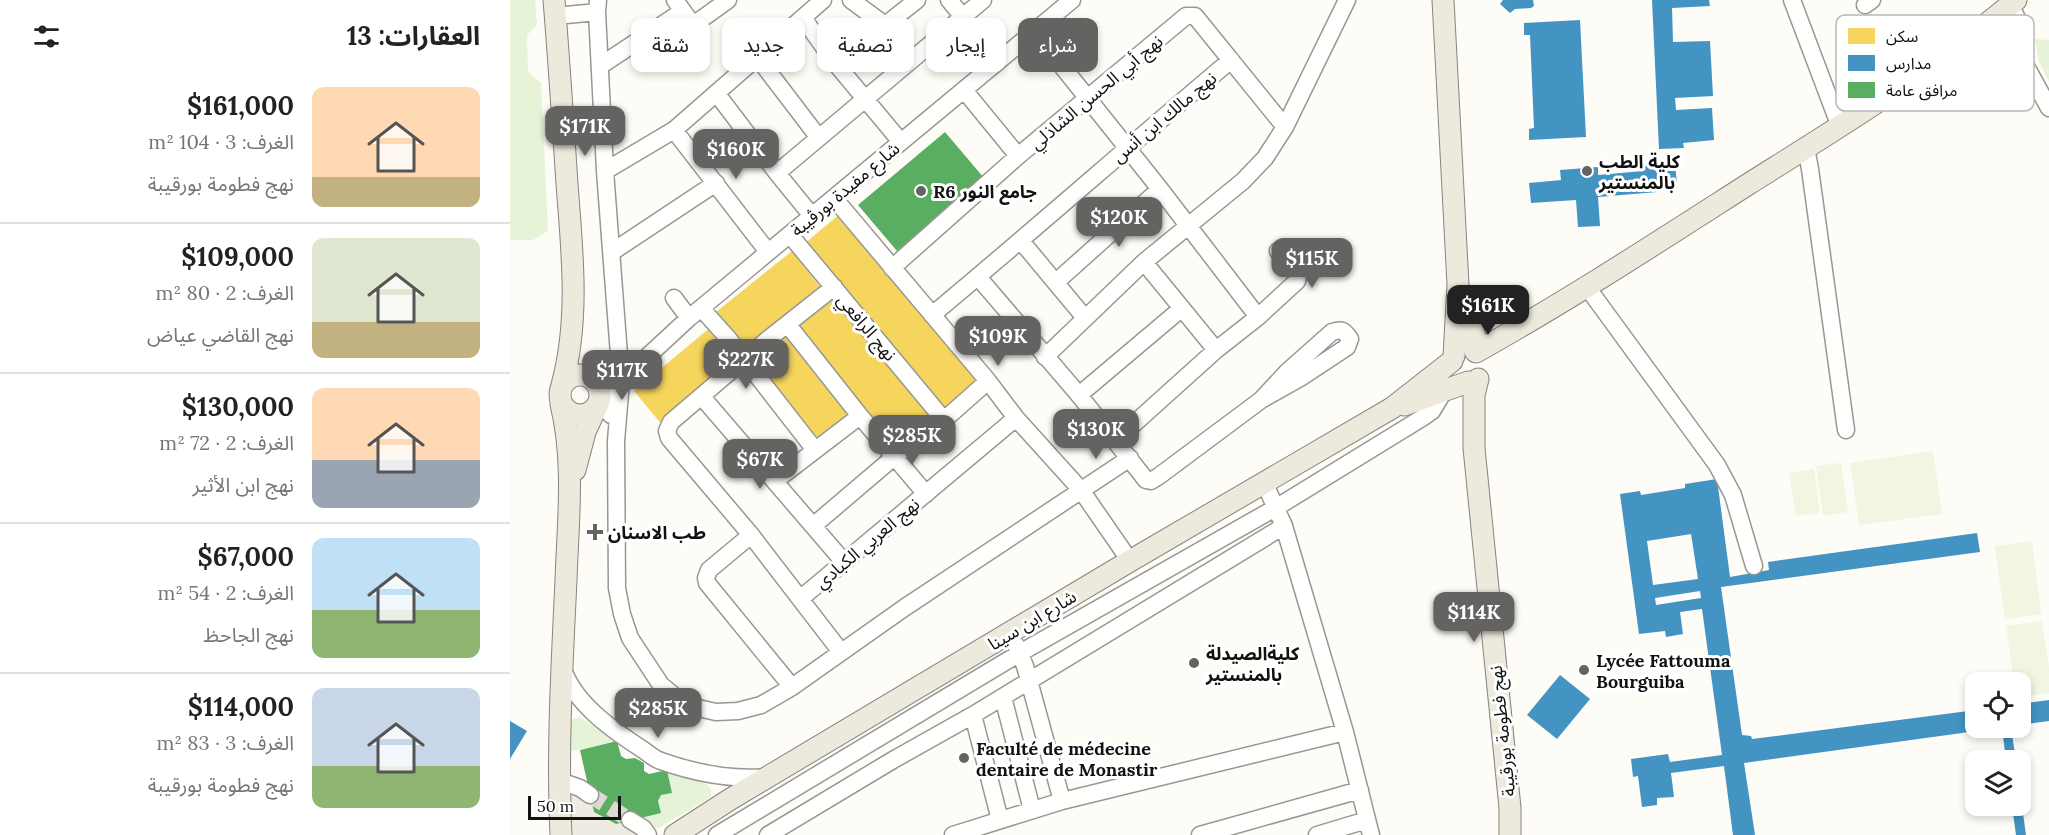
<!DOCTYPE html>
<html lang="ar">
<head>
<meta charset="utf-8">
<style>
	:root { --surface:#fff; --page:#f2f2f2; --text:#222; --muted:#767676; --line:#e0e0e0; --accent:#646362 }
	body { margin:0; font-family:Lora,"Noto Sans Arabic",serif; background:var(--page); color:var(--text); direction:rtl; height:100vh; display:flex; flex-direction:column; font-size:22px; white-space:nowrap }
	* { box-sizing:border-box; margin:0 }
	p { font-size:20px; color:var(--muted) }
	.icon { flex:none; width:33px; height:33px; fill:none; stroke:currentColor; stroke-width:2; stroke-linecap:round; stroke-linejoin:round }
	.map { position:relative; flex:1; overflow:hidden; direction:ltr }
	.details { display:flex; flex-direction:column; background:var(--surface); width:510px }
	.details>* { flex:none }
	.hud { position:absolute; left:18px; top:18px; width:570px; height:54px; direction:rtl; display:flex; gap:12px }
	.tools { position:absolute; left:1455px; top:672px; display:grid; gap:12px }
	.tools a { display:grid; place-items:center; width:66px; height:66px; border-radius:12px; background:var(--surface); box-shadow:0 3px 9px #0003; font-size:30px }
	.scale { position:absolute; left:18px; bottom:15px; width:93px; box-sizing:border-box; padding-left:6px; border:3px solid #111; border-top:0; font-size:16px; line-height:21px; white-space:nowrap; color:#111; -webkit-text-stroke:4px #fff; paint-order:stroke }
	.price { position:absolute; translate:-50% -51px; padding:0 14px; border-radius:12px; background:var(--accent); color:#fff; font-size:20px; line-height:39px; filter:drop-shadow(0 2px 3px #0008) }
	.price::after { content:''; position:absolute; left:50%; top:36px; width:18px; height:14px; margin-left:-9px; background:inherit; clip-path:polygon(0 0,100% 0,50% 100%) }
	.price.active { background:#222; color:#fff }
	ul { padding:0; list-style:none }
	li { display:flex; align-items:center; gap:18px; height:150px; padding:0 30px }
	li+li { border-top:2px solid var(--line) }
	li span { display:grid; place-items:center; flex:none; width:168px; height:120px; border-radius:12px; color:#555 }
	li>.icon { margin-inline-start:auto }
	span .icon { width:72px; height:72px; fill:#fffc; stroke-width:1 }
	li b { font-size:26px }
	h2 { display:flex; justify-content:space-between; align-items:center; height:72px; padding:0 30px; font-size:26px }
	.pill { padding:0 21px; border-radius:12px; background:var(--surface); box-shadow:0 3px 9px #0003; font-size:21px; line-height:54px }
	.pill.active { background:var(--accent); color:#fff }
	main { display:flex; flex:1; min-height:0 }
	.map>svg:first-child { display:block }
	.green { fill:#e7f3d7 }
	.pitch { fill:#f0f6e1 }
	.plaza { fill:#edebe2 }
	.homes { fill:#f6d55c }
	.schools { fill:#4393c3; fill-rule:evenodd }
	.public { fill:#5aae61 }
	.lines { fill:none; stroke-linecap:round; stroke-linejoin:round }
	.minor-tunnel { stroke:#dad9d4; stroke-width:16; stroke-dasharray:16 8; stroke-linecap:butt }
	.minor-casing { stroke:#979795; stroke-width:19 }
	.major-casing { stroke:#858482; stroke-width:23 }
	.minor { stroke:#fffffe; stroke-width:16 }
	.major { stroke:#ede9dc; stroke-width:21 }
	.poi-dot { fill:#646362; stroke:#fff; stroke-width:2 }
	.labels { text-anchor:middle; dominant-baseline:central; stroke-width:6; stroke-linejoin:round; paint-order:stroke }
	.street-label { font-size:18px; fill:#111; stroke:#fff }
	.poi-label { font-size:18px; font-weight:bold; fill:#111; stroke:#fff; text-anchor:start }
	.key { fill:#fff; stroke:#b8b8b8; stroke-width:1.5 }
	.key-label { font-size:16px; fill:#111 }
</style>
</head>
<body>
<main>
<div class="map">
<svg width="1539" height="835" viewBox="0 0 1539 835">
	<rect width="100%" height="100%" fill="#fdfcf7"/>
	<path class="green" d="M0,0H25L27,25L17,35L18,72L31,83L38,231L23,240H0Z
		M1525,39L1539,40V82L1529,62Z
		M70,717L107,741L62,751L58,728L61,720Z
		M157,770L196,784L201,789V797L147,829L126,819L148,801L151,795L162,793Z"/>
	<path class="pitch" d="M1423,451L1432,514L1349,525L1340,463Z
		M1331,463L1338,512L1313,516L1306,466Z
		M1304,469L1310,513L1286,516L1279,473Z
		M1522,541L1531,614L1495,619L1485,546Z
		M1532,621L1539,667V693L1511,697L1510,682H1504L1496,626Z"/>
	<path class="plaza" d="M63,795H68L82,803L84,812L106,824L115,822L131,835H60L59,797Z"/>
	<path class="homes" d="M331,213L471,381L433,412L294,244Z
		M282,251L311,288L231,353L206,312Z
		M325,294L428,419L389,451L284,324Z
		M202,326L231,361L153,426L124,391Z
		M273,334L340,418L305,446L237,361Z"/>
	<path class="schools" d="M993,0H1023L1024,6L1021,8L1005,9L1000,13L990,4Z
		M1142,0H1199L1200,6L1162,8L1163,42L1200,41L1203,96L1165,98L1166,110L1202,108L1204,140L1173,143L1174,148L1149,149Z
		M1070,20L1076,137L1019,140V129L1024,128L1020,35H1014V23Z
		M1165,163L1167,184L1146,185L1147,192L1088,197L1090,226L1068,227L1066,200L1021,203L1019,183L1051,180L1050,170L1088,167V175L1133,171L1132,166Z
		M1207,479L1220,577L1259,570L1258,562L1467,533L1470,552L1211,587L1232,735L1241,736L1242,739L1466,710V728L1481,729L1234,763L1245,835H1223L1214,766L1161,773L1164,797L1147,798V805L1132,807L1128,776L1123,777L1121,759L1158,754L1160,762L1212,755L1192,609L1170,612L1173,634L1156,637L1155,631L1129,634L1110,494L1130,491L1131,495L1175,488V484ZM1181,534L1188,579L1143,585L1137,541ZM1190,591L1191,598L1146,605L1145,598Z
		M1050,675L1080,699L1047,739L1017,715Z
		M1539,700V721L1510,725V704Z
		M0,721L17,731L0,759Z
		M1492,728H1501L1506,760H1496Z
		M1502,806H1512L1516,835H1506Z"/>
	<path class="public" d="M435,132L474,178L387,251L348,205Z
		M107,741L111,756L116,759L125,758L134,763V771L139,774L157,770L162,793L151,795L148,801L151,813L106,824L84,812L70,750Z"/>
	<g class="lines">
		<path class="minor-tunnel" d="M80,795L120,820"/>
		<defs>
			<path id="minor" d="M88,0L87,12L95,171L111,381L106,441L107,588L112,614L120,638L151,685L167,698L188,708L206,712L228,711L251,705L282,687L394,608L620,458
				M165,0L180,21L186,23L218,0
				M341,0L375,25
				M439,0L453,17
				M1282,0L1330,127
				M1355,5L1362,0
				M46,16L87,12
				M293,18L326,64L391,142
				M1474,27L1489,42L1512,59L1509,22L1500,5
				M524,31L650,189L748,317
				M248,58L309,138
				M1512,59L1539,108
				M326,64L407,0
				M90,66L173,11
				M454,90L508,156
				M207,94L267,173L302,216
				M164,130L258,252
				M1296,148L1300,169L1336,430
				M95,171L164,130L313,0
				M267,173L473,0
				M324,198L478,381L506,418L571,490L620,561
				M280,235L434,420
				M511,241L575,318
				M102,252L206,183
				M634,262L706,350
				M382,268L508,156L676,16H685L775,127
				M468,277L569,395L636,480L641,481L649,476L751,400L778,371L822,332C832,329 834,330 840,339L837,347L790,378L751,400
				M546,282L650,189
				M324,287L257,340L161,422L157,431L159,438L241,535L331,652
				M1077,287L1207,465L1223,495L1244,566
				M164,298L179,318
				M191,308L217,337L305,450
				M422,315C523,231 621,144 721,60
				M278,325L350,416L416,494
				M535,357L634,262L733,181L755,158L775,127L837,0
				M84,379L111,381L100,398L89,402L101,415
				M111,381L179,318L562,0
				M569,395L671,309
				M192,397L334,562
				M606,440L706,350L748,317L787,281L788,277L786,273L768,251
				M265,481L350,416
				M754,482L774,526L835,732L861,835
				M303,526L384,457L434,420L478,381
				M241,535L199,570L196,578L197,583L282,687
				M290,599L506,418
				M506,645L515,666L552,801
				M52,667C64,703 101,729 132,749C138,753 144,759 151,761C185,773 222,780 257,777
				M493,697L522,810
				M50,781L70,788L80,795
				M120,820L133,828L138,835
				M490,820L463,715L774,526
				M207,835L510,653L767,507L912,418L922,411L934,391
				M258,835L383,760L463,715
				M443,835L552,801L835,732
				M690,835L850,790
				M807,835L857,820"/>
			<path id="major" d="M44,0C49,61 53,122 57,184C62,250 70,319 52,385
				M933,0L948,285L944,356
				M952,297L965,337V351
				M966,352C1059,300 1148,242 1237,185C1329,127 1423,70 1506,0
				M50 395a20 20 0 1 1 40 0a20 20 0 1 1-40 0Z
				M968,379L964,395V448L1000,808V835
				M894,405L958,382
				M65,470L75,432L86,408
				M51,835C47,750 52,665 56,580C58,521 65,462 51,404
				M165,835L219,800L620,561L882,408L942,361"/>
		</defs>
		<use href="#minor" class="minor-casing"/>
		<use href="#major" class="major-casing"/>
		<use href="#minor" class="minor"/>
		<use href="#major" class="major"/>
	</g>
	<g class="poi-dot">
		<circle cx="1077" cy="171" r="6"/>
		<circle cx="411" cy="191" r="6"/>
		<path d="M82 523h6v6h6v6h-6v6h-6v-6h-6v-6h6z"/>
		<circle cx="684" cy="663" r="6"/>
		<circle cx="1074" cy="670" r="6"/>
		<circle cx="454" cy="758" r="6"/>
	</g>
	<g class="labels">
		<g class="street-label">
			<text transform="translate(586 92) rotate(-40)">نهج أبي الحسن الشاذلي</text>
			<text transform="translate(654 117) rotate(-40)">نهج مالك ابن أنس</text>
			<text transform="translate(335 189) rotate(-40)">شارع مفيدة بورڨيبة</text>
			<text transform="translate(357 327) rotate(50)">نهج الرافعي</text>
			<text transform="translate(357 543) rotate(-40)">نهج العربي الكبادي</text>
			<text transform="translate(522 620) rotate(-31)">شارع ابن سينا</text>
			<text transform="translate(992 731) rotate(-96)">نهج فطومة بورقيبة</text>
		</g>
		<g class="poi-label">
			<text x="1089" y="161">كلية الطب<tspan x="1089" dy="21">بالمنستير</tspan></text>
			<text x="423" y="191">R6 جامع النور</text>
			<text x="98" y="532">طب الاسنان</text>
			<text x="696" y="653">كليةالصيدلة<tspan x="696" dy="21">بالمنستير</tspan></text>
			<text x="1086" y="660">Lycée Fattouma<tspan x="1086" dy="21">Bourguiba</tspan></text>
			<text x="466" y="748">Faculté de médecine<tspan x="466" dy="21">dentaire de Monastir</tspan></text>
		</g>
	</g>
	<rect x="1326" y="15" width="198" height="96" rx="9" class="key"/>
	<rect x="1338" y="28" width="27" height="16" fill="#f6d55c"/>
	<rect x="1338" y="55" width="27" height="16" fill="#4393c3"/>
	<rect x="1338" y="82" width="27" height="16" fill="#5aae61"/>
	<g class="key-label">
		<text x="1376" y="42">سكن</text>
		<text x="1376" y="69">مدارس</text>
		<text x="1376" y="96">مرافق عامة</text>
	</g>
</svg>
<div class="tools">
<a><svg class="icon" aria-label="locate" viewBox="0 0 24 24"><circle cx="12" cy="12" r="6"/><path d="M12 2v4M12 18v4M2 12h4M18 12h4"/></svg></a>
<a><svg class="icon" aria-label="layers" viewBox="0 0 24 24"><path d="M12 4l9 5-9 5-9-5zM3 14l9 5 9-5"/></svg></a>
</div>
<div class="scale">50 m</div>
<b class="price" style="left:75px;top:157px">$171K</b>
<b class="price" style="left:226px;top:180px">$160K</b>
<b class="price" style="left:609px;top:248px">$120K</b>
<b class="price" style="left:802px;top:289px">$115K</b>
<b class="price active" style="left:978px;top:336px">$161K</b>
<b class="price" style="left:488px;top:367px">$109K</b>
<b class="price" style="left:236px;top:390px">$227K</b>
<b class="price" style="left:112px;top:401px">$117K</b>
<b class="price" style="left:586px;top:460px">$130K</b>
<b class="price" style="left:402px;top:466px">$285K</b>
<b class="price" style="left:250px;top:490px">$67K</b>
<b class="price" style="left:964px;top:643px">$114K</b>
<b class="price" style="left:148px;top:739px">$285K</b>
<div class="hud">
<a class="pill active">شراء</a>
<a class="pill">إيجار</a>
<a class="pill">تصفية</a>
<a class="pill">جديد</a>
<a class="pill">شقة</a>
</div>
</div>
<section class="details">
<h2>العقارات: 13<svg class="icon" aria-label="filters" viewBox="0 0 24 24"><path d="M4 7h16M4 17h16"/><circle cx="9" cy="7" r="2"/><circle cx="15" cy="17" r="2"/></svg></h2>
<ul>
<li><span style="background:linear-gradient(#ffd9b3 75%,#c2b280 0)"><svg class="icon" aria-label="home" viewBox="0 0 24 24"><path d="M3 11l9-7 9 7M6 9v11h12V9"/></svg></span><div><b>$161,000</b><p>الغرف: 3 · 104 m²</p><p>نهج فطومة بورقيبة</p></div></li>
<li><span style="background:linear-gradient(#dfe7d0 70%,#c2b280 0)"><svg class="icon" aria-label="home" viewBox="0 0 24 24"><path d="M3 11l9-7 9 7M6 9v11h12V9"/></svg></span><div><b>$109,000</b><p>الغرف: 2 · 80 m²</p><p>نهج القاضي عياض</p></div></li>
<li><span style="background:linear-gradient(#ffd9b3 60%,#9aa5b1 0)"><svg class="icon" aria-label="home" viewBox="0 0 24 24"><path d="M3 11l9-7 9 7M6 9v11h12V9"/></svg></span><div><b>$130,000</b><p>الغرف: 2 · 72 m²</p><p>نهج ابن الأثير</p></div></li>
<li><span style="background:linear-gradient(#bfe0f5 60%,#8fb573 0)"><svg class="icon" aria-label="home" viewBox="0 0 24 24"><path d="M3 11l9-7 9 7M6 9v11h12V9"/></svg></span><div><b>$67,000</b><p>الغرف: 2 · 54 m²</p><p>نهج الجاحظ</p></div></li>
<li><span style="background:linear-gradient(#c9d6e8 65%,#8fb573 0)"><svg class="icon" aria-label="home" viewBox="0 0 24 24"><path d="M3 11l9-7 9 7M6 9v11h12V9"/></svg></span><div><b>$114,000</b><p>الغرف: 3 · 83 m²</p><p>نهج فطومة بورقيبة</p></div></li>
</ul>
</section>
</main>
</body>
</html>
